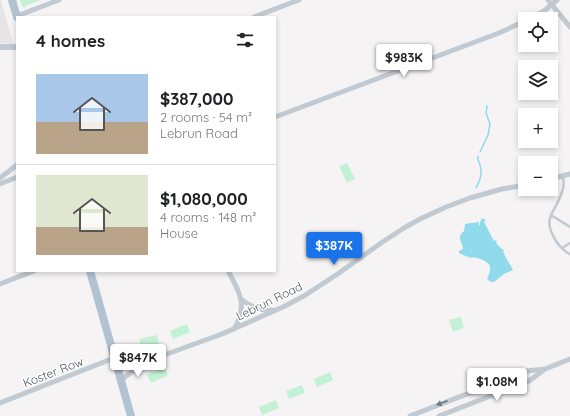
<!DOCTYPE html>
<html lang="en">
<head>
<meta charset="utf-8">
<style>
	:root { --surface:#fff; --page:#f2f2f2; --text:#202124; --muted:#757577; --line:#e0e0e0; --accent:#1a73e8 }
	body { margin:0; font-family:Quicksand,sans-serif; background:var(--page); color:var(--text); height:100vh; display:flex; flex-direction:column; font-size:15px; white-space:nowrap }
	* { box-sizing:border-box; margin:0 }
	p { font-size:13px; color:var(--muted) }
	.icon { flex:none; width:22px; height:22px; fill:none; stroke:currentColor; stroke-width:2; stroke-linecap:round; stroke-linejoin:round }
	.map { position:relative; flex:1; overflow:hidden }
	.sheet { position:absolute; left:16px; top:16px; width:260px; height:256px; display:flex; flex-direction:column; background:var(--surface); border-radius:0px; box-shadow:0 2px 6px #0003 }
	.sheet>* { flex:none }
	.buttons { position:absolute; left:518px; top:12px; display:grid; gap:8px }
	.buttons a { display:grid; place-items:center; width:40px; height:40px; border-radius:0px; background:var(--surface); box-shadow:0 2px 6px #0003; font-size:20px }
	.price { position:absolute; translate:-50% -34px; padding:0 9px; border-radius:4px; background:#fff; color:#222; font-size:13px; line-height:26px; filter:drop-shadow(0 1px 2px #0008) }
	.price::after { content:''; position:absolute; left:50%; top:24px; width:12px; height:9px; margin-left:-6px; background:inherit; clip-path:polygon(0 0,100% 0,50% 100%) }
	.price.active { background:var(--accent); color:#fff }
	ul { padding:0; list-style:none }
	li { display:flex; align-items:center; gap:12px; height:100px; padding:0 20px }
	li+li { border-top:1px solid var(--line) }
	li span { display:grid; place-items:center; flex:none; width:112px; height:80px; border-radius:0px; color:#555 }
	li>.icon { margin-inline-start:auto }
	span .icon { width:48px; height:48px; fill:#fffc; stroke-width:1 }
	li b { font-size:17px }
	h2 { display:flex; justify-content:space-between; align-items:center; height:48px; padding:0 20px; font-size:17px }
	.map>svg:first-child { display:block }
	.education { fill:#e6e4e5 }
	.green { fill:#c3f1d5 }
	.water { fill:#90daee }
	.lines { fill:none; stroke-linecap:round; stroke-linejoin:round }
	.stream { stroke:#90daee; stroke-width:1.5 }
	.service { stroke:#c1cad2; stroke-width:2.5 }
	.minor { stroke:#c1cad2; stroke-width:5 }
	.tertiary { stroke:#c1cad2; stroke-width:6 }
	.primary { stroke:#b3c2d1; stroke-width:8 }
	.oneway { fill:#6e7983 }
	.labels { text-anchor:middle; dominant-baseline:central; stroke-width:3; stroke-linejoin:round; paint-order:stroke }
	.street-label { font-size:12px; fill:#4a5661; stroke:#fff }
</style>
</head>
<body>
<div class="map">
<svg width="570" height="416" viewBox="0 0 570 416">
	<rect width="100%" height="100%" fill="#f5f3f3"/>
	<path class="education" d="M0,0H1L13,44L0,43Z"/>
	<path class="green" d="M20,0H40L25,6V8L22,6Z
		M347,163L355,179L347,183L339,166Z
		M461,317L464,328L453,332L449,320Z
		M187,324L190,332L173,339L170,331Z
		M157,335L159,344L141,347L139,339Z
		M164,367L168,375L151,383L147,375Z
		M330,372L333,380L317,387L314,379Z
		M302,385L305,393L289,399L286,391Z
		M276,400L279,408L262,415L259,407Z"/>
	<path class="water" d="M482,218L486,220L484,222L494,241L496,240L497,242L496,243L502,249L504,250L503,252L504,254L513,270L504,274L494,282H491L487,279C493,267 491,262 477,258C474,257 471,258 468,257C465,256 462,254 459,253V251L463,249C462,241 456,237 464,231L465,224L479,222V225H480V222Z"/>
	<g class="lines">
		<path class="stream" d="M480,152L488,135L490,124L486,113L487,106
			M476,188C480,181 483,173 480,165C479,161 477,160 478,156"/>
		<path class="service" d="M563,177C564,182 564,187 562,192C555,214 541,217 556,241C559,246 565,252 570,254
			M551,215L570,227
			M562,248L570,243"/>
		<path class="minor" d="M548,0L570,27
			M17,16L59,0
			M254,17L299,0
			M530,19L544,11L557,0
			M275,117L499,33L525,21
			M0,178L17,165
			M551,179L570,174
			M0,184L17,177
			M228,271C240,292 248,306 234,329
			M0,284L34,271
			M242,300C251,307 260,311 272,310
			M121,380L145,362L222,334L283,307L304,296L339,273L381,243L404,228L420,219L446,207L470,198L502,189L525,185
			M0,403L114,358H125L145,362
			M410,416L526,371L545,369
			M439,416L529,381L545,369L570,359"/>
		<path class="tertiary" d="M0,47H17"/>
		<path class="primary" d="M12,0L17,17
			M90,271L131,416"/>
	</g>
	<defs><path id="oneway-solid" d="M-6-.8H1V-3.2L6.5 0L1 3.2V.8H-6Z"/></defs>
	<use class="oneway" href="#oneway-solid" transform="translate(442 403) rotate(159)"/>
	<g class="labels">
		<g class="street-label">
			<text transform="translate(269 301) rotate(-26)">Lebrun Road</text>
			<text transform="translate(53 372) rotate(-21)">Koster Row</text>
		</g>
	</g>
</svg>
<div class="buttons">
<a><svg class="icon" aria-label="locate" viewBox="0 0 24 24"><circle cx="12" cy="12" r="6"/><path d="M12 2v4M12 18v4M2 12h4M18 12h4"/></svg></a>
<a><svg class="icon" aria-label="layers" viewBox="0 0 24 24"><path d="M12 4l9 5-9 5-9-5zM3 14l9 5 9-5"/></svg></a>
<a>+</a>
<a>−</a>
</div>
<b class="price" style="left:404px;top:78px">$983K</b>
<b class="price active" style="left:334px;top:266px">$387K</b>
<b class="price" style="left:138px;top:378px">$847K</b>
<b class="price" style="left:497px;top:402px">$1.08M</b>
<section class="sheet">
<h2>4 homes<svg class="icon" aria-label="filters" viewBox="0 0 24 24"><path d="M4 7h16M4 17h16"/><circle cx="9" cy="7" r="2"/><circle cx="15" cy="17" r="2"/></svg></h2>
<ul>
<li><span style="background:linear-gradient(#a9c7e8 60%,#b9a48a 0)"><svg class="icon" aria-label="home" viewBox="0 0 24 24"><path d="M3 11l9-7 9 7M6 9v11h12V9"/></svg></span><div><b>$387,000</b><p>2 rooms · 54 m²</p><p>Lebrun Road</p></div></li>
<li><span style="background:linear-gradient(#dfe7d0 65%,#b9a48a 0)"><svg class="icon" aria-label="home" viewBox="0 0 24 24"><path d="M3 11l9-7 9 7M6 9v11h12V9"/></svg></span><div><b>$1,080,000</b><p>4 rooms · 148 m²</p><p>House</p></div></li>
</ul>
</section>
</div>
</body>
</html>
